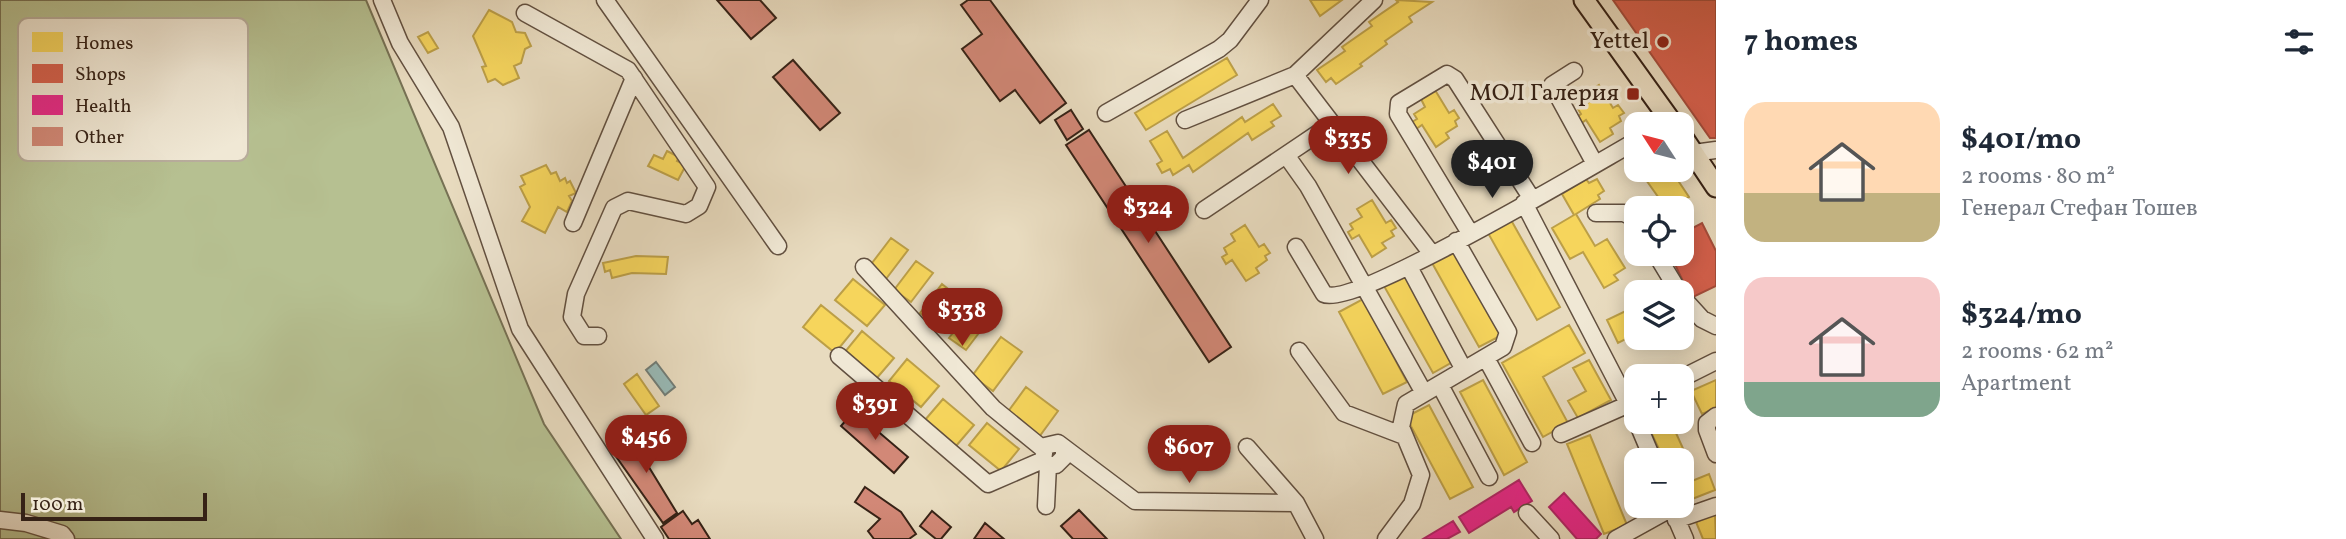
<!DOCTYPE html>
<html lang="en">
<head>
<meta charset="utf-8">
<style>
	:root { --surface:#fff; --page:#f6f6f7; --text:#1f2937; --muted:#747a83; --accent:#8f2418 }
	body { margin:0; font-family:Vollkorn,serif; background:var(--page); color:var(--text); height:100vh; display:flex; flex-direction:column; font-size:26px; white-space:nowrap }
	* { box-sizing:border-box; margin:0 }
	p { font-size:23px; color:var(--muted) }
	.icon { flex:none; width:38px; height:38px; fill:none; stroke:currentColor; stroke-width:2; stroke-linecap:round; stroke-linejoin:round }
	.map { position:relative; flex:1; overflow:hidden }
	.sheet { display:flex; flex-direction:column; background:var(--surface); width:630px }
	.sheet>* { flex:none }
	.needle { width:46px; rotate:306deg }
	.tools { position:absolute; left:1624px; top:112px; display:grid; gap:14px }
	.tools a { display:grid; place-items:center; width:70px; height:70px; border-radius:14px; background:var(--surface); box-shadow:0 4px 18px #0003; font-size:35px }
	.scale { position:absolute; left:21px; bottom:18px; width:186px; box-sizing:border-box; padding-left:7px; border:4px solid #362216; border-top:0; font-size:19px; line-height:24px; white-space:nowrap; color:#362216; -webkit-text-stroke:5px #f0e8d5; paint-order:stroke }
	.price { position:absolute; translate:-50% -60px; padding:0 16px; border-radius:24px; background:var(--accent); color:#fff; font-size:23px; line-height:46px; filter:drop-shadow(0 2px 4px #0008) }
	.price::after { content:''; position:absolute; left:50%; top:42px; width:21px; height:16px; margin-left:-10px; background:inherit; clip-path:polygon(0 0,100% 0,50% 100%) }
	.price.on { background:#222; color:#fff }
	ul { padding:0; list-style:none }
	li { display:flex; align-items:center; gap:21px; height:175px; padding:0 28px }
	li span { display:grid; place-items:center; flex:none; width:196px; height:140px; border-radius:21px; color:#555 }
	li>.icon { margin-inline-start:auto }
	span .icon { width:84px; height:84px; fill:#fffc; stroke-width:1 }
	li b { font-size:30px }
	h2 { display:flex; justify-content:space-between; align-items:center; height:84px; padding:0 28px; font-size:30px }
	main { display:flex; flex:1; min-height:0 }
	.map>svg:first-child { display:block }
	.green { fill:#b6c091; stroke:#767154; stroke-width:2 }
	.water { fill:#98bab7; stroke:#717d77; stroke-width:2 }
	.homes { fill:#f6d55c; stroke:#bc9f47; stroke-width:2 }
	.shops { fill:#d6604d; stroke:#a64d3c; stroke-width:2 }
	.health { fill:#e7298a; stroke:#b22767; stroke-width:2 }
	.building { fill:#d28877; stroke:#362216; stroke-width:2 }
	.lines { fill:none; stroke-linecap:round; stroke-linejoin:round }
	.minor-casing { stroke:#625040; stroke-width:19 }
	.major-casing { stroke:#362216; stroke-width:23 }
	.minor { stroke:#f0e8d5; stroke-width:16 }
	.major { stroke:#e8dbbf; stroke-width:19 }
	.poi-dot { fill:#8f2418; stroke:#f0e8d5; stroke-width:2.5 }
	.labels { text-anchor:middle; dominant-baseline:central; stroke-width:7; stroke-linejoin:round; paint-order:stroke }
	.poi-label { font-size:24px; fill:#362216; stroke:#f0e8d5; text-anchor:end }
	.key { fill:#f0e8d5; stroke:#b8ad9c; stroke-width:2 }
	.key-label { font-size:19px; fill:#362216 }
</style>
</head>
<body>
<main>
<div class="map">
<svg width="1716" height="539" viewBox="0 0 1716 539">
	<rect width="100%" height="100%" fill="#e8dbbf"/>
	<filter id="stains"><feTurbulence type="fractalNoise" baseFrequency=".00286" numOctaves="4"/><feColorMatrix values="0 0 0 0 .2 0 0 0 0 .09 0 0 0 0 .02 0 0 0 .5 -.17"/></filter>
	<radialGradient id="worn" r=".72"><stop offset=".6" stop-color="#630" stop-opacity="0"/><stop offset="1" stop-color="#630" stop-opacity=".3"/></radialGradient>
	<path class="green" d="M0,0H366L544,424L621,539H0Z"/>
	<path class="water" d="M656,362L675,387L665,395L646,370Z"/>
	<path class="homes" d="M1310,0H1342L1320,16Z
		M1396,0L1432,2L1409,17L1412,22L1385,41L1387,44L1360,64L1362,66L1336,84L1331,78L1326,82L1317,70L1345,51L1342,47L1372,26L1369,22L1398,2Z
		M489,10L512,22L516,32L525,33L531,46L525,49L521,63L514,66L519,78L503,85L495,79L488,82L482,67L486,66L473,36Z
		M428,32L438,48L428,53L418,37Z
		M1227,58L1237,75L1146,130L1135,113Z
		M1599,85L1613,108L1618,105L1624,113L1619,116L1621,121L1610,128L1613,134L1600,142L1586,120L1580,124L1576,118L1581,114L1578,109L1589,102L1585,94Z
		M1435,90L1449,113L1454,110L1459,118L1455,121L1457,126L1446,133L1449,138L1436,147L1422,125L1416,129L1412,122L1417,119L1414,114L1425,107L1421,99Z
		M1273,104L1281,116L1271,122L1274,126L1252,140L1248,133L1193,172L1189,165L1173,175L1170,169L1162,173L1157,164L1162,161L1150,141L1167,131L1183,158L1242,117L1245,122Z
		M667,151L679,157L677,161L686,165L678,180L648,166L654,155L663,159Z
		M546,165L551,174L556,172L560,181L565,178L567,183L570,181L576,193L569,196L572,201L567,212L558,207L545,233L522,221L530,207L520,187L525,184L521,176Z
		M1639,170H1671L1689,197L1672,208H1666Z
		M1586,179L1589,183L1597,179L1604,191L1598,195L1600,199L1576,214L1595,246L1607,239L1625,268L1614,275L1618,280L1604,288L1583,252L1570,259L1552,228L1574,215L1562,194Z
		M1372,200L1386,223L1391,220L1396,228L1391,231L1394,236L1382,243L1386,248L1372,257L1359,235L1352,239L1348,232L1353,229L1350,224L1362,217L1357,209Z
		M1511,220L1560,307L1537,320L1488,233Z
		M1245,225L1259,247L1264,244L1270,253L1265,256L1267,260L1256,268L1259,273L1246,281L1232,260L1226,264L1222,257L1227,254L1224,248L1235,241L1231,234Z
		M891,238L908,250L886,279L869,267Z
		M1453,248L1502,335L1479,347L1431,261Z
		M636,256L668,257L666,274L632,273L612,278L610,270L605,272L603,263Z
		M916,261L933,273L911,302L894,290Z
		M1407,274L1456,360L1433,373L1384,286Z
		M853,279L885,305L867,326L835,300Z
		M942,284L958,297L937,326L920,313Z
		M1363,299L1407,382L1383,394L1339,312Z
		M821,305L853,331L835,353L803,327Z
		M1636,306V334L1618,343L1607,320Z
		M971,309L988,321L966,350L949,338Z
		M1569,325L1585,353L1543,377L1568,423L1543,437L1502,363Z
		M862,331L894,358L876,379L844,353Z
		M1001,337L1022,352L993,391L972,376Z
		M907,359L939,386L921,407L889,381Z
		M1589,360L1611,400L1578,418L1568,401L1586,391L1573,368Z
		M637,374L659,406L646,415L624,384Z
		M1483,380L1527,462L1504,475L1460,392Z
		M1716,380V408L1702,414L1691,391Z
		M1026,387L1058,411L1039,437L1007,413Z
		M943,399L974,425L956,446L925,420Z
		M1429,405L1473,487L1450,499L1406,417Z
		M1646,422H1671L1691,466L1682,470V460H1658L1656,456L1661,453Z
		M987,423L1019,449L1001,471L969,445Z
		M1590,435L1627,525L1604,534L1567,444Z
		M1709,474L1715,490L1682,503V485Z
		M1715,513L1716,539H1703L1696,522Z"/>
	<path class="shops" d="M1613,0H1716V138H1710Z
		M1702,223L1716,251V286L1691,298L1670,254H1682V238L1687,236L1685,232Z"/>
	<path class="health" d="M1519,480L1532,501L1514,512L1511,507L1469,533L1459,517Z
		M1564,493L1601,534L1596,539H1577L1549,507Z
		M1453,521L1460,532L1447,539H1423Z"/>
	<path class="building" d="M717,0H760L776,18L751,39Z
		M968,0H990L1066,103L1040,123L1015,90L1000,101L962,49L982,34L961,5Z
		M793,60L840,113L820,130L773,77Z
		M1071,110L1083,129L1067,140L1055,120Z
		M1089,130L1231,347L1209,362L1066,145Z
		M854,411L908,457L894,473L841,426Z
		M649,432L660,448L644,459L677,513L663,523L615,455Z
		M865,487L901,512L916,534L909,539H874L868,531L880,519L855,502Z
		M1079,510L1107,539H1073L1061,526Z
		M683,511L692,524L698,520L710,539H669L661,527Z
		M932,511L951,527L941,539H936L920,526Z
		M985,523L1004,539H974Z"/>
	<g class="lines">
		<defs>
			<path id="minor" d="M382,0L400,43L451,127L520,329L655,539
				M605,0L778,246
				M525,13L628,70L707,187L699,206L686,214L628,201L614,208L576,294L572,317L584,336H598
				M1574,71L1552,85L1595,164
				M1295,75L1432,254
				M1106,113L1219,49L1230,40L1260,0
				M1185,120L1295,75L1374,0
				M1694,153L1716,150
				M1286,155L1308,186L1424,393
				M1524,203L1636,419
				M1204,210L1332,124
				M1596,213H1624L1636,219
				M573,223L634,78
				M1470,233L1398,114L1399,103L1447,74L1455,79L1532,199
				M1296,247L1324,294C1353,309 1595,164 1636,141
				M1656,254L1679,292
				M864,267L993,408L1042,448
				M1409,267L1464,370
				M1682,297L1702,319L1716,326
				M1299,351L1344,413L1404,436
				M839,356L988,484L1043,460
				M1486,358L1532,443
				M1682,378L1716,361
				M1440,385L1489,477
				M1716,416L1707,423V430L1716,454
				M1637,422L1653,460
				M1561,434L1636,401
				M1247,447L1296,503L1315,539
				M1064,449V457L1056,465H1048L1043,460L1045,446L1058,443L1135,501L1296,503
				M1046,506L1048,465
				M1673,511L1685,539
				M1527,513L1551,539
				M0,520L26,523L62,534L66,539
				M1676,520L1716,506
				M1386,539L1412,504L1421,475L1401,427L1406,404L1503,347L1508,332L1456,241
				M1616,539L1672,508"/>
			<path id="major" d="M1584,0L1673,124
				M1682,136L1716,187"/>
		</defs>
		<use href="#minor" class="minor-casing"/>
		<use href="#major" class="major-casing"/>
		<use href="#minor" class="minor"/>
		<use href="#major" class="major"/>
	</g>
	<g class="poi-dot">
		<circle cx="1663" cy="42" r="7"/>
		<rect x="1626" y="87" width="14" height="14" rx="3.5"/>
	</g>
	<g class="labels">
		<g class="poi-label">
			<text x="1649" y="42">Yettel</text>
			<text x="1619" y="94">МОЛ Галерия</text>
		</g>
	</g>
	<rect x="18" y="18" width="230" height="143" rx="10" class="key"/>
	<rect x="32" y="32" width="31" height="20" fill="#f6d55c"/>
	<rect x="32" y="64" width="31" height="19" fill="#d6604d"/>
	<rect x="32" y="95" width="31" height="20" fill="#e7298a"/>
	<rect x="32" y="127" width="31" height="19" fill="#d28877"/>
	<g class="key-label">
		<text x="75" y="49">Homes</text>
		<text x="75" y="80">Shops</text>
		<text x="75" y="112">Health</text>
		<text x="75" y="143">Other</text>
	</g>
	<rect width="100%" height="100%" filter="url(#stains)"/>
	<rect width="100%" height="100%" fill="url(#worn)"/>
</svg>
<div class="tools">
<a><svg class="needle" viewBox="-14 -14 28 28"><path d="M0-13l5 13h-10z" fill="#e53935"/><path d="M0 13l5-13h-10z" fill="#747a83"/></svg></a>
<a><svg class="icon" aria-label="locate" viewBox="0 0 24 24"><circle cx="12" cy="12" r="6"/><path d="M12 2v4M12 18v4M2 12h4M18 12h4"/></svg></a>
<a><svg class="icon" aria-label="layers" viewBox="0 0 24 24"><path d="M12 4l9 5-9 5-9-5zM3 14l9 5 9-5"/></svg></a>
<a>+</a>
<a>−</a>
</div>
<div class="scale">100 m</div>
<b class="price" style="left:1348px;top:176px">$335</b>
<b class="price on" style="left:1492px;top:200px">$401</b>
<b class="price" style="left:1148px;top:245px">$324</b>
<b class="price" style="left:962px;top:348px">$338</b>
<b class="price" style="left:875px;top:442px">$391</b>
<b class="price" style="left:646px;top:475px">$456</b>
<b class="price" style="left:1189px;top:485px">$607</b>
</div>
<section class="sheet">
<h2>7 homes<svg class="icon" aria-label="filters" viewBox="0 0 24 24"><path d="M4 7h16M4 17h16"/><circle cx="9" cy="7" r="2"/><circle cx="15" cy="17" r="2"/></svg></h2>
<ul>
<li><span style="background:linear-gradient(#ffd9b3 65%,#c2b280 0)"><svg class="icon" aria-label="home" viewBox="0 0 24 24"><path d="M3 11l9-7 9 7M6 9v11h12V9"/></svg></span><div><b>$401/mo</b><p>2 rooms · 80 m²</p><p>Генерал Стефан Тошев</p></div></li>
<li><span style="background:linear-gradient(#f6c9c9 75%,#7fa58c 0)"><svg class="icon" aria-label="home" viewBox="0 0 24 24"><path d="M3 11l9-7 9 7M6 9v11h12V9"/></svg></span><div><b>$324/mo</b><p>2 rooms · 62 m²</p><p>Apartment</p></div></li>
</ul>
</section>
</main>
</body>
</html>
